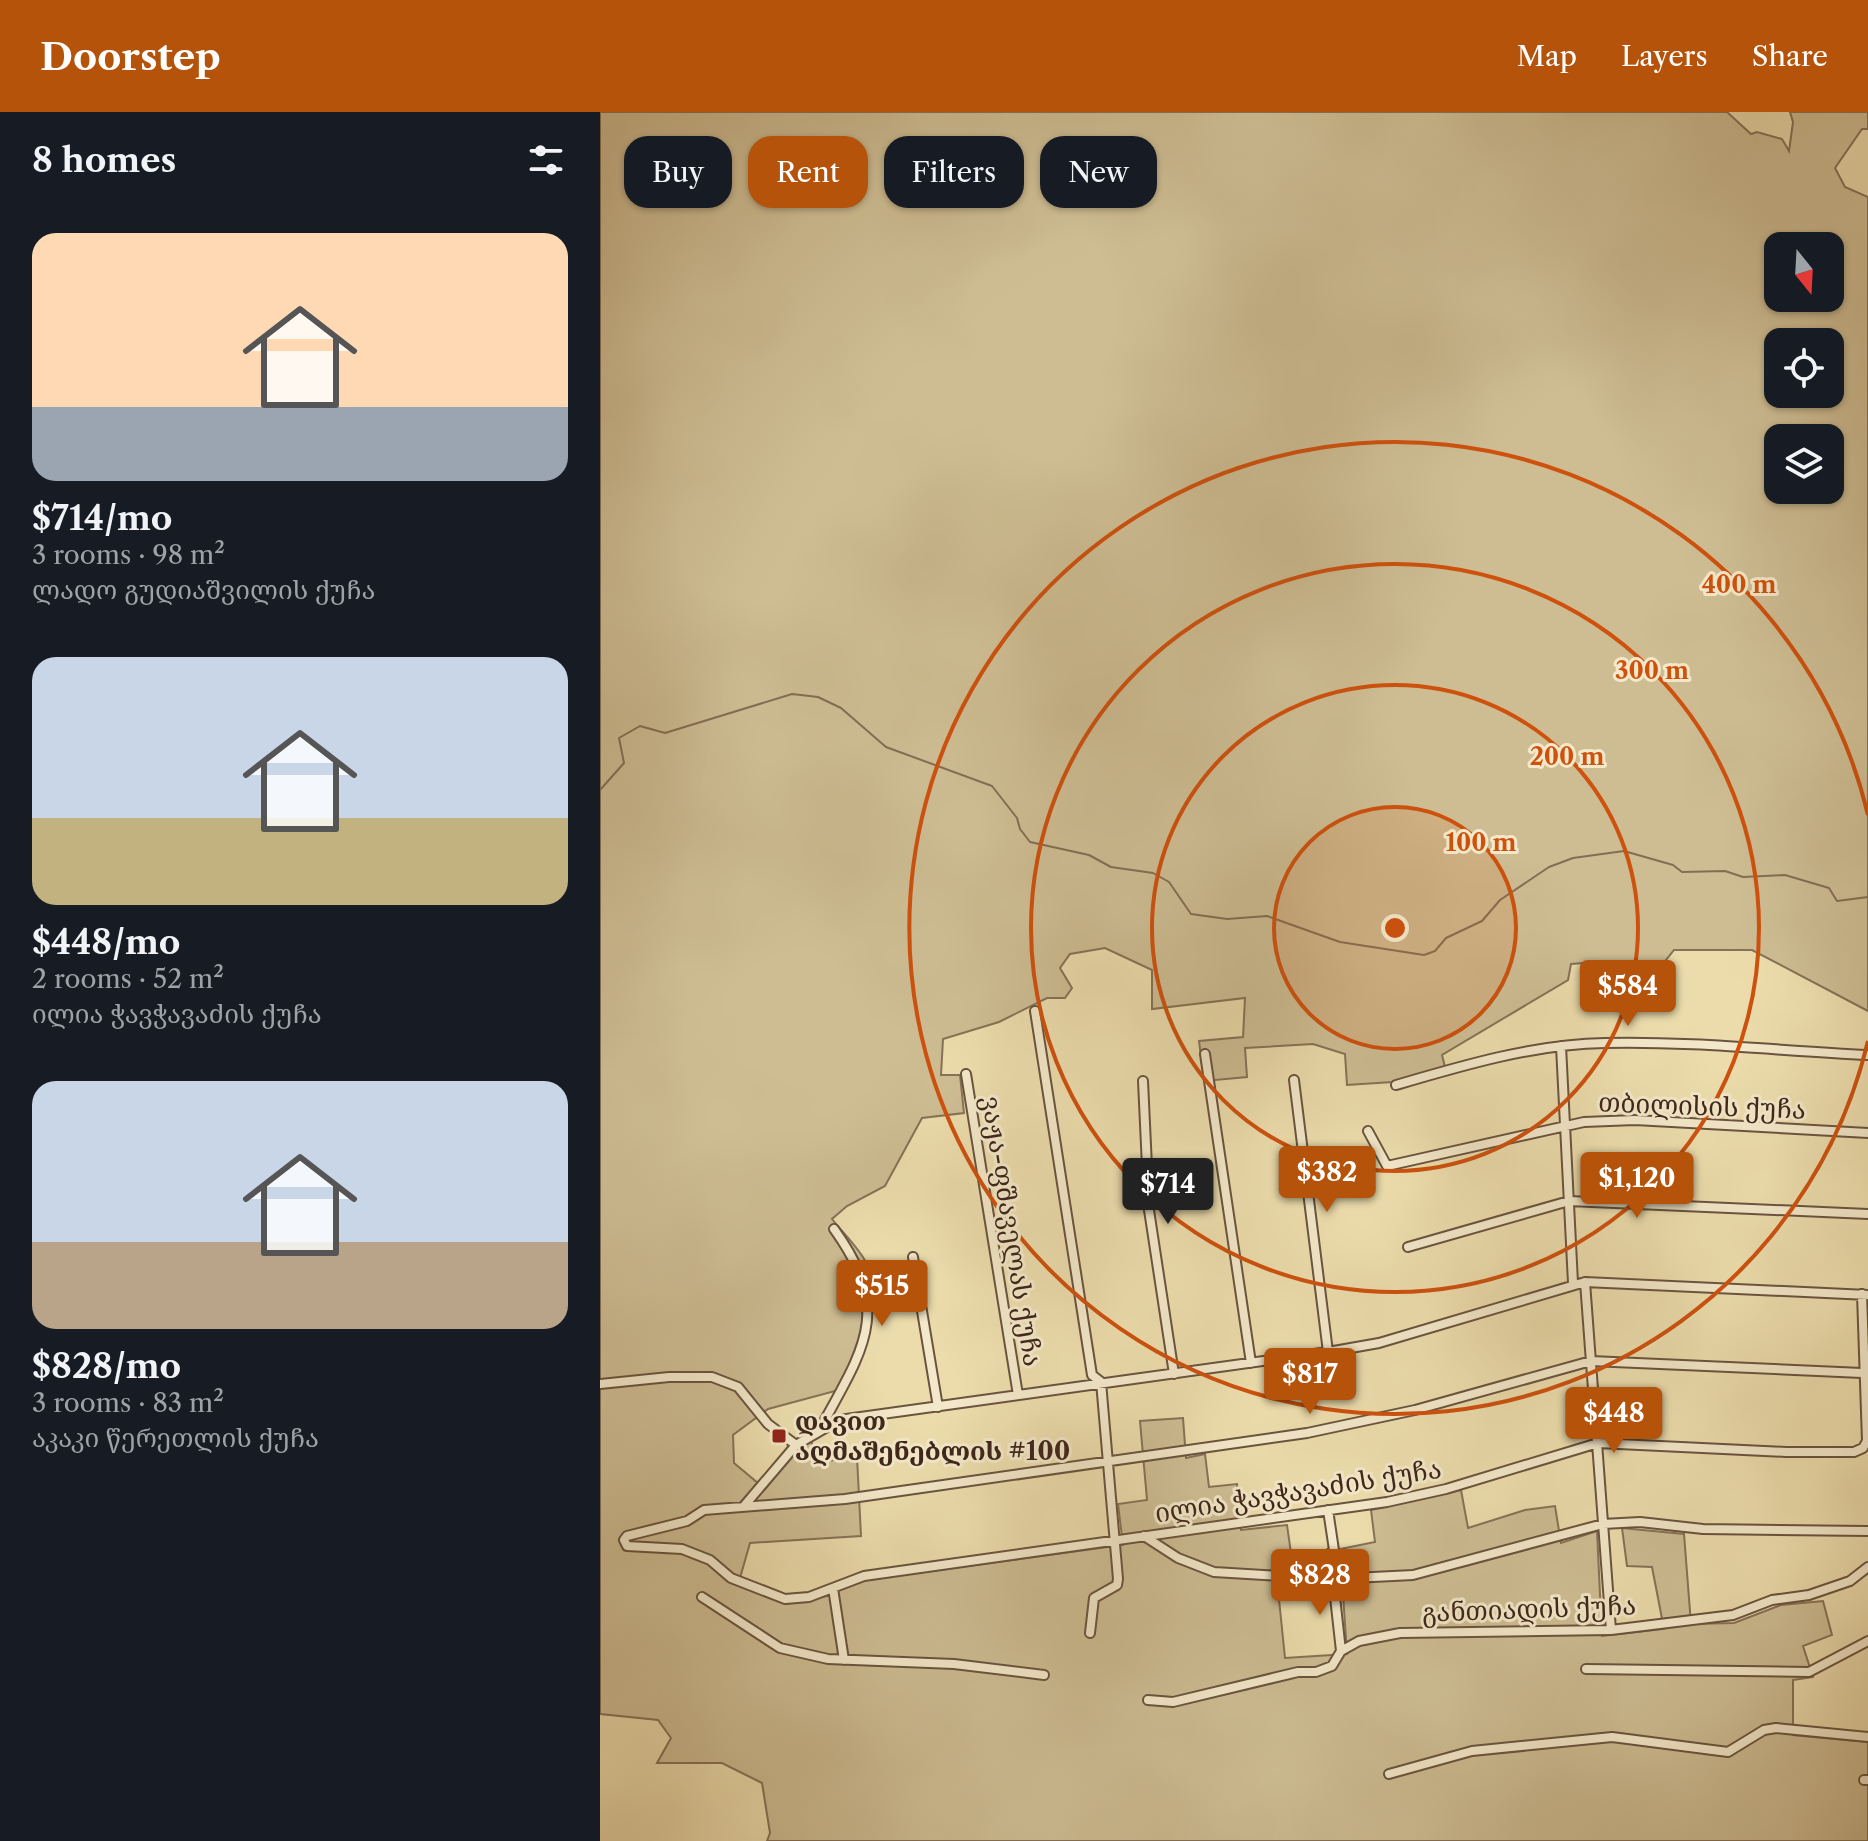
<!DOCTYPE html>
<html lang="en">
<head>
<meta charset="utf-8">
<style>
	:root { --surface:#171b24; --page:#242831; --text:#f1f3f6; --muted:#9ea1a6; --accent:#b45309 }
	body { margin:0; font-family:"Libre Caslon Text","Noto Serif Georgian",serif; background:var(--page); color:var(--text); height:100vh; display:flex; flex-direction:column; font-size:30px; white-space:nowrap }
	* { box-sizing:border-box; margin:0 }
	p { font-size:26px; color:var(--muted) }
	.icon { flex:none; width:44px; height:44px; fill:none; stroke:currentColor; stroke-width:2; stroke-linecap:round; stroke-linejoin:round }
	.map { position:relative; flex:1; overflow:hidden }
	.panel { display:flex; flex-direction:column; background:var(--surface); width:600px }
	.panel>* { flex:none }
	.hud { position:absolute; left:24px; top:24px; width:760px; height:72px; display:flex; gap:16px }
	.needle { width:52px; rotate:162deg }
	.buttons { position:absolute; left:1164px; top:120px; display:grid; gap:16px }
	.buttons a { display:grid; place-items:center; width:80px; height:80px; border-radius:16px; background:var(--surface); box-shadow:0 2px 6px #0004; font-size:40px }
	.price { position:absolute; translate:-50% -68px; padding:0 18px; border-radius:8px; background:var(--accent); color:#fff; font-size:26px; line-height:52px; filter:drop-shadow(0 2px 4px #0008) }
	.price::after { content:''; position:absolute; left:50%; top:48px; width:24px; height:18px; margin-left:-12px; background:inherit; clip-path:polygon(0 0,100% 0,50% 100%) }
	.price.on { background:#222; color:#fff }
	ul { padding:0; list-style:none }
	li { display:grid; align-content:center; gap:16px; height:424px; padding:0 32px }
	li span { display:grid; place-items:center; height:248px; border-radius:24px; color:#555 }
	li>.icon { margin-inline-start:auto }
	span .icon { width:144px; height:144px; fill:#fffc; stroke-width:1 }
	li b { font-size:34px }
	h2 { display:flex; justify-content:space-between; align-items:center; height:96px; padding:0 32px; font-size:34px }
	.pill { padding:0 28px; border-radius:24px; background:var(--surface); box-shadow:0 2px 6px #0004; font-size:28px; line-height:72px }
	.pill.on { background:var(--accent); color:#fff }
	header { display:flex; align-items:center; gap:48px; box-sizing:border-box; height:112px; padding:0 40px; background:var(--accent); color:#fff }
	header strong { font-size:38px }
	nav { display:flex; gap:44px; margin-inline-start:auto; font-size:28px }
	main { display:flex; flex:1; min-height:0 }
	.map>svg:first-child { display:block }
	.green { fill:#cebd93; stroke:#867257; stroke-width:2; fill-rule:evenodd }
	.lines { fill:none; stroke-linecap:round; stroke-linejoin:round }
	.stream { stroke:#836e55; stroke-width:2 }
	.minor-casing { stroke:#6a543f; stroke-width:12 }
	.minor { stroke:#f3e8c9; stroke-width:8 }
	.ring { fill:none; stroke:#ce510e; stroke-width:4 }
	.poi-dot { fill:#8f2418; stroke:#f3e8c9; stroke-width:3 }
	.labels { text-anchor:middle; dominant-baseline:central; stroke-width:6; stroke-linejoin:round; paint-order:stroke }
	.street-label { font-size:26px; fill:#3e261b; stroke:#f3e8c9 }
	.poi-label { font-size:26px; font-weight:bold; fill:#3e261b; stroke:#f3e8c9; text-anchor:start }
	.centre { fill:#ce510e; stroke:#f3e8c9; stroke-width:4 }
	.ring-label { font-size:24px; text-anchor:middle; font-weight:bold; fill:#ce510e; stroke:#f3e8c9; stroke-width:6; stroke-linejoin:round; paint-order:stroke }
</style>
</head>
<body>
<header>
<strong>Doorstep</strong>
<nav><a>Map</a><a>Layers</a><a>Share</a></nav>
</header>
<main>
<section class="panel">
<h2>8 homes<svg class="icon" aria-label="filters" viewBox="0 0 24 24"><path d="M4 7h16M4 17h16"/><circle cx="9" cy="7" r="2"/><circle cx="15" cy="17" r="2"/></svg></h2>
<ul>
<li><span style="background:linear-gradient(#ffd9b3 70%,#9aa5b1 0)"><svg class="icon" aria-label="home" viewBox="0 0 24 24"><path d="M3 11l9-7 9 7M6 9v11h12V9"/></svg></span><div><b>$714/mo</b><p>3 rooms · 98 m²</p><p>ლადო გუდიაშვილის ქუჩა</p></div></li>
<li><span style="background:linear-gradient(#c9d6e8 65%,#c2b280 0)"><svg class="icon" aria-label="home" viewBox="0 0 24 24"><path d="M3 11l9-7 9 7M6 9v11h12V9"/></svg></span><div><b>$448/mo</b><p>2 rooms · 52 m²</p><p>ილია ჭავჭავაძის ქუჩა</p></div></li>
<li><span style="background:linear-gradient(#c9d6e8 65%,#b9a48a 0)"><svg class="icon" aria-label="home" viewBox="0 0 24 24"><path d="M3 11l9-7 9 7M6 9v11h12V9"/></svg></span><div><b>$828/mo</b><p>3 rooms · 83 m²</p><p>აკაკი წერეთლის ქუჩა</p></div></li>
</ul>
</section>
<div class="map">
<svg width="1268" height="1729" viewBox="0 0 1268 1729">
	<rect width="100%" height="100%" fill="#ecdcac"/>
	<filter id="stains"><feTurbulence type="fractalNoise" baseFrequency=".0025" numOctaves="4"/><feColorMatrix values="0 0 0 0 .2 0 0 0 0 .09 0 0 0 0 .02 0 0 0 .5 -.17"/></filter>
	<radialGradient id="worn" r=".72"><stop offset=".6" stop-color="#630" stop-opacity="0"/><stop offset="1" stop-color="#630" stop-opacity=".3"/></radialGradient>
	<path class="green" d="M0,0H1127L1151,22L1157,20L1182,27L1189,39L1193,10L1190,0H1268V17H1262L1235,56L1245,75L1268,85V899L1152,838H1074L1039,882L999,881L998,850L971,852L968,868L842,943L845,955L793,970L747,973L745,942L713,932L645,936L647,965L604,969L599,929L643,925L645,886L552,897V858L505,836L470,842L460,856L472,876L465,886H447L399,910L343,927L341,963H360L364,1001L322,1006L285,1074L247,1094L232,1107C243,1121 259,1136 267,1152C287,1192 257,1242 239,1278L168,1297L133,1323L134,1351L165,1377L197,1335L210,1327L220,1350L257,1345L261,1424L150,1431L138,1473L186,1492L227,1484L258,1469L523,1433L518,1392L547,1388L540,1309L583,1306L586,1346L605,1342L609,1375L637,1372L641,1418L687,1413L693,1455L676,1458L685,1546L747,1542L740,1437L775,1430L771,1398L861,1378L868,1416L925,1398L955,1394L961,1431L997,1419L1002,1524L1064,1517L1052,1455L1027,1454L1022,1416L1084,1422L1091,1512L1134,1511L1181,1493L1223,1489L1232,1523L1203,1534L1213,1565L1193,1568V1623L1268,1630V1729H167L170,1721L162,1671L122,1651H57L71,1626L58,1608L0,1602ZM1178,134H1230V186H1178ZM1178,230H1230V282H1178ZM1178,326H1230V378H1178Z"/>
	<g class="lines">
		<path class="stream" d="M0,678L24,651L19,626L40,614L65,621L192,582L218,585L241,596L286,635L392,674L417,706L420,717L430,730L489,743L511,755L553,761L569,770L591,802L627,807L667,804L740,830L824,843L835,839L846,826L882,809L900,788L949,755L973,746L1024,739L1073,753L1082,760L1125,759L1143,765L1185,763L1229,776L1237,789L1268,785"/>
		<defs>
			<path id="minor" d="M435,899L492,1263L501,1270L518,1467L517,1473L494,1486L490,1521
				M961,934L973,1171
				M605,942L651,1251
				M366,962L418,1283
				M694,968L728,1240
				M543,969L549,1098L574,1262
				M796,973C864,953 935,932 1005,931C1092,929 1181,939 1268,943
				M768,1019L787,1054L984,1010L1035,1008L1268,1021
				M808,1135L969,1089L1268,1102
				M313,1145L338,1295
				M985,1170L1011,1518
				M1262,1182L1267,1329L1263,1336L1254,1340H1186L998,1331L846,1377L787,1390L264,1464L209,1485L185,1487L131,1466L110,1448L82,1437L27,1434L24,1428L27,1424L87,1409L104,1398L245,1387L707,1321L815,1298L991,1249L1262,1261L1268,1262
				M0,1272L69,1265H112L138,1275L168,1312L196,1333
				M221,1315C264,1236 293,1199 234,1117
				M144,1394L196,1333L239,1308L728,1240L779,1231L985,1170L1268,1183
				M544,1424L578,1446L614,1460L733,1467L813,1463L1003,1412L1040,1410L1103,1417L1268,1419
				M698,1465L701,1454L722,1448L734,1438L728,1398
				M733,1467L741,1539
				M233,1476L244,1548
				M102,1485L180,1536L228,1547L354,1552L444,1563
				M986,1557L1209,1560L1268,1529
				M548,1588L573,1590L698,1560H716L732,1554L741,1539L759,1529L800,1521L1011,1518L1133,1503L1172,1488L1209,1483L1250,1469L1268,1455
				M789,1662L872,1639L1012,1625L1128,1640L1164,1618L1176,1616L1268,1625
				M1264,1668H1268"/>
		</defs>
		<use href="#minor" class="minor-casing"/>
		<use href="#minor" class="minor"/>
	</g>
	<circle cx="795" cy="816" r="121" fill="#ce510e" fill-opacity=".12"/>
	<g class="ring">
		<circle cx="795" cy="816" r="121"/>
		<circle cx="795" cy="816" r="243"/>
		<circle cx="795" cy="816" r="364"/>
		<path d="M1268 929A486 486 0 1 1 1268 703"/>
	</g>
	<rect class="poi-dot" x="171" y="1316" width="16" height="16" rx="4"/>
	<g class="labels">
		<g class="street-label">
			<text transform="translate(1102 994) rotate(2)">თბილისის ქუჩა</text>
			<text transform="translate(412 1119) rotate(81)">ვაჟა-ფშაველას ქუჩა</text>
			<text transform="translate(698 1379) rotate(-9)">ილია ჭავჭავაძის ქუჩა</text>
			<text transform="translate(929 1497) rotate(-2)">განთიადის ქუჩა</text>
		</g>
		<g class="poi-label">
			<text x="195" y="1309">დავით<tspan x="195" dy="30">აღმაშენებლის #100</tspan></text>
		</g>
	</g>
	<circle cx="795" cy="816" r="12" class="centre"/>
	<g class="ring-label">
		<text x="1139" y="481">400 m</text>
		<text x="1052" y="567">300 m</text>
		<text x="967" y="653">200 m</text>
		<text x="881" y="739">100 m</text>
	</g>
	<rect width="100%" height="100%" filter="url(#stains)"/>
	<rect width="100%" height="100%" fill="url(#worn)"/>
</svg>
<div class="buttons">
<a><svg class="needle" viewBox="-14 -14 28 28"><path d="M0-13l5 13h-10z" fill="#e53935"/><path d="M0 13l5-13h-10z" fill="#9ea1a6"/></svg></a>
<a><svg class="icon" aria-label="locate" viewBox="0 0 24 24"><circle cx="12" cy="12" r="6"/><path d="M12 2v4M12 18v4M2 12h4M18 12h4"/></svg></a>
<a><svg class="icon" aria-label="layers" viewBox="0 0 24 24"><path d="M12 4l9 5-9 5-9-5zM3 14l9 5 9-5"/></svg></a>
</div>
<b class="price" style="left:1028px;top:916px">$584</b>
<b class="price" style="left:727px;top:1102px">$382</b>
<b class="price" style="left:1037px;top:1108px">$1,120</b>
<b class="price on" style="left:568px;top:1114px">$714</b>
<b class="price" style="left:282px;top:1216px">$515</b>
<b class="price" style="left:710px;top:1304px">$817</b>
<b class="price" style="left:1014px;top:1343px">$448</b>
<b class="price" style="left:720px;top:1505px">$828</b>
<div class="hud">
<a class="pill">Buy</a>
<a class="pill on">Rent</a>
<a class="pill">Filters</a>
<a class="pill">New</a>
</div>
</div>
</main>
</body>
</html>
